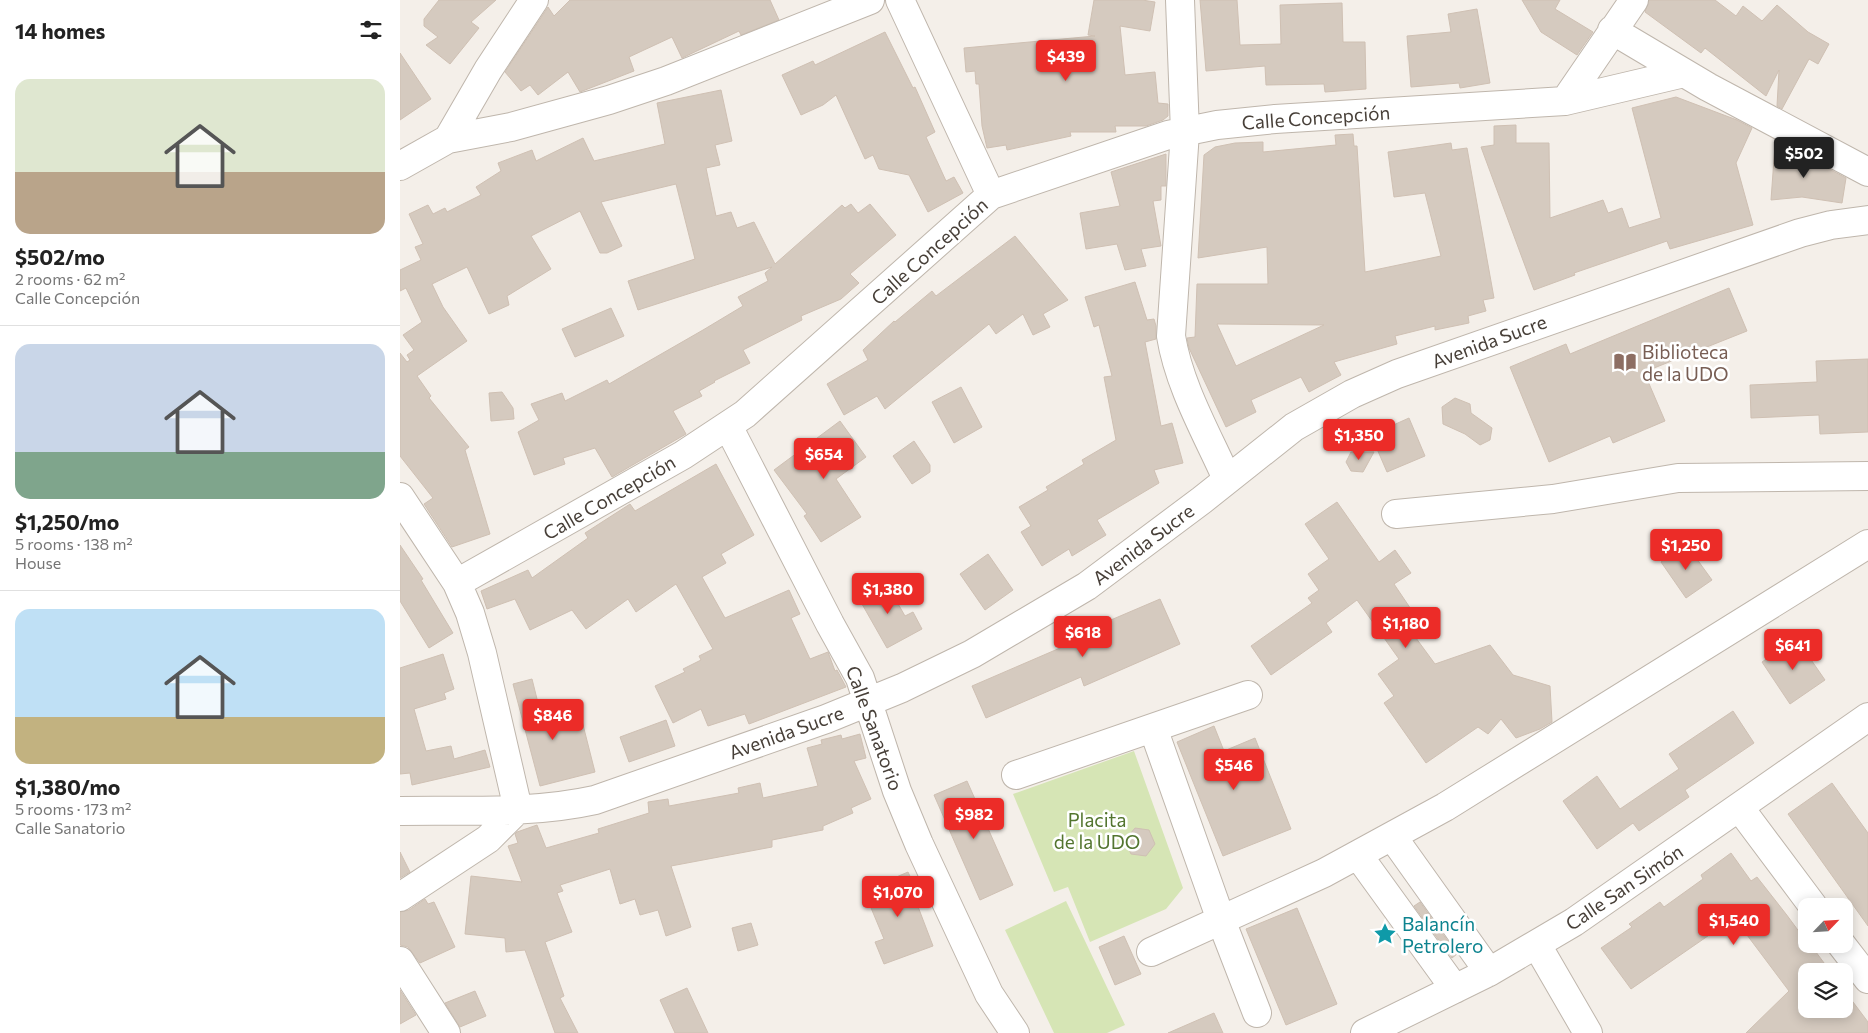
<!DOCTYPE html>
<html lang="en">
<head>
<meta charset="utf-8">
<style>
	:root { --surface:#fff; --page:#f2f2f2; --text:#222; --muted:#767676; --line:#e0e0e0; --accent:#ec2c28 }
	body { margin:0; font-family:Commissioner,sans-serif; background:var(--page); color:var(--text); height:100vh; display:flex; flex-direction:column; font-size:19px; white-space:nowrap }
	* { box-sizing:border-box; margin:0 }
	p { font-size:16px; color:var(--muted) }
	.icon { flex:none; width:28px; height:28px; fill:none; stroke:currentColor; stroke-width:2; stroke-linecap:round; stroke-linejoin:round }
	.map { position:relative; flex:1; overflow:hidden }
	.details { display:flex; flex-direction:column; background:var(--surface); width:400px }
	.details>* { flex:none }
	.needle { width:32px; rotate:65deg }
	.controls { position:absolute; left:1398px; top:898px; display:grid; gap:10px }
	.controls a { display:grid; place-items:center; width:55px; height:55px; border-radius:10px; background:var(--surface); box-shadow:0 2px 12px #0003; font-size:25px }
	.price { position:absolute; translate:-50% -42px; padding:0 11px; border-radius:5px; background:var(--accent); color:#fff; font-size:16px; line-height:32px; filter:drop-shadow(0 1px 2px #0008) }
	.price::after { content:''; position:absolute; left:50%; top:30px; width:15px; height:11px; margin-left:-8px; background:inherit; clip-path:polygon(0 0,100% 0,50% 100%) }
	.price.current { background:#222; color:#fff }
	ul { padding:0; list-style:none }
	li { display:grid; align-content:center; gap:10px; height:265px; padding:0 15px }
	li+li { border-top:1px solid var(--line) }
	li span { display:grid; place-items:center; height:155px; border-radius:15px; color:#555 }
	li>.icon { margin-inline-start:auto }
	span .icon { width:90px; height:90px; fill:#fffc; stroke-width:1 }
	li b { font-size:21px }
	h2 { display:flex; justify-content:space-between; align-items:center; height:60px; padding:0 15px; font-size:21px }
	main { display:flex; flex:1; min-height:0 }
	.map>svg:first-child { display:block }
	.green { fill:#d6e5b5 }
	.building { fill:#d5cabf; stroke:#cfc0b3; fill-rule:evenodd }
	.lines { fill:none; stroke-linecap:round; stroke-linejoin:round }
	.minor-casing { stroke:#bfb6ac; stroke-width:30 }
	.minor { stroke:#fff; stroke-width:28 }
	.labels { text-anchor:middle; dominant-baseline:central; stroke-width:5; stroke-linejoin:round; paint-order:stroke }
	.street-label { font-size:19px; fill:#473f38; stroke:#fff }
	.education-label { font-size:19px; fill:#785e54; stroke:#fff; text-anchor:start }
	.park-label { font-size:19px; fill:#53752f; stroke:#fff }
	.culture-label { font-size:19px; fill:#0d838f; stroke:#fff; text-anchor:start }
</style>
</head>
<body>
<main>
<section class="details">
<h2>14 homes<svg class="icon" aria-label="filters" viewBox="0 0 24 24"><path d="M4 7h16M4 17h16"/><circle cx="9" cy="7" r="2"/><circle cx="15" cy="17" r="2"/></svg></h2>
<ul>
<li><span style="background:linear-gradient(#dfe7d0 60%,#b9a48a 0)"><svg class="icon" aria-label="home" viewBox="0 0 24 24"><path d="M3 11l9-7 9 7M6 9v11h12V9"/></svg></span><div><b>$502/mo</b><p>2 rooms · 62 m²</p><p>Calle Concepción</p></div></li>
<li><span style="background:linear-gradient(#c9d6e8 70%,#7fa58c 0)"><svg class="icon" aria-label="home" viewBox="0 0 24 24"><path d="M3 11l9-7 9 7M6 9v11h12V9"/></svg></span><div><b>$1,250/mo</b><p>5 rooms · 138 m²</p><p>House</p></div></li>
<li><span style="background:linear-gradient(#bfe0f5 70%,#c2b280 0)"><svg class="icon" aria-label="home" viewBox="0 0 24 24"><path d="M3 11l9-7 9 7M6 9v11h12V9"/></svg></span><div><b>$1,380/mo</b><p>5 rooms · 173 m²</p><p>Calle Sanatorio</p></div></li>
</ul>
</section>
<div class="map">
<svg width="1468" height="1033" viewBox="0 0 1468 1033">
	<rect width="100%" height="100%" fill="#f4efe9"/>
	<path class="green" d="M734,751L783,888L766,909L690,942L668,887L654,892L613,794Z
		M666,901L725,1025L707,1033H654L605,930Z"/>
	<path class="building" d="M39,0H96L71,22L79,28L50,64L26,45L38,37L24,26V19Z
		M170,0H370L379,20L341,35L339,31L282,58L272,37L229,57L234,71L180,92L168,72L138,95L130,85L121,91L105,72L148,7L154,16Z
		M694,0H742L755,2L750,31L720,26L725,75L755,72L758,103L768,104V116L763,120L746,126H715L716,132H670L671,136L607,150L606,145L587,148L582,126L579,84H576L575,71L566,72L564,48L695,36L688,35Z
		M800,0H837L840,45L881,44L880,5L942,3L943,42H965L966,89L925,92L924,84L866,85L865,66L806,71Z
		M1122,0H1160L1155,9L1193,32L1177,55L1141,32Z
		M1249,0H1315L1336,16L1343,6L1362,21L1377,5L1408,32L1429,44L1418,64L1409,59L1382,109L1377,106L1379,70L1366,96L1305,48L1301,53L1245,12Z
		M1077,9L1090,83L1060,88L1059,83L1011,87L1007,36L1051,32L1048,14Z
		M485,32L513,88L515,87L535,132L526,137L546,181L554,177L563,193L528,212L509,175L479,169L473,155L465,159L436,95L423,105L401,115L382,75L413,61L415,65Z
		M0,53L31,99L0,120Z
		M321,90L332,141L315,145L320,165L306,168L316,216L331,212L337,228L354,222L375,264L442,205L445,208L451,204L458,213L470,204L496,235L450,274L459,283L441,299L401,316L402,320L343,350L350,363L314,381L315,382L299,391L302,396L273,411L286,434L212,477L195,448L163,458L165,464L134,475L118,432L139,420L131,404L162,393L165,401L207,380L209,384L303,330L343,306L338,297L368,281L365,273L372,267L238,310L228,281L295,259L276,184L201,202L222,246L207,253H200L180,211L131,236L151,269L107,296L109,305L89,314L67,267L32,284L43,307L67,341L17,376L31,396L29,398L69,447L65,450L90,534L52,547L24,504L33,498L0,456V353L7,362L10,360L7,355L14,350L3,335L22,322L6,288L0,291V270L21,260L15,247L23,244L9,214L28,205L33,214L45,208L47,212L81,195L76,187L101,171L98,163L132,150L136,161L183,138L194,161L265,144L257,103Z
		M1276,97L1337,120L1352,128L1336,163L1353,225L1270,249L1267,241L1174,273L1175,275L1134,290L1081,147L1094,145V126L1116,125V143H1149L1150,218L1203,200L1208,213L1222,208L1229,228L1261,218L1232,108Z
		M953,134L954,146H957L965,272L1041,256L1025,193L994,197L988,152L1051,143L1052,150L1067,148L1094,298L1083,300L1086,311L1068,316L1069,323L1035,330V326L995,336L997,344L934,362L941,375L909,392L901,377L851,400L856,412L826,427L789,348L787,338L795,337L797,284H868L867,247L798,258L804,155L815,147L835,143L863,142V152L936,145L935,135ZM817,324L924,325L836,366Z
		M1375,145L1402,155L1401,158L1416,162L1446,178L1442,203L1402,197L1371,200Z
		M766,154V186H761V200L753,201L761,246L741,249L746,266L725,270L717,244L686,249L680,213L720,206L711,172Z
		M615,236L668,300L643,314L650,327L633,335L623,314L596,334L589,324L485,409L477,396L444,415L427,384L468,360L463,350L494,321L495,322L532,291L536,296Z
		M735,282L747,320L754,319L756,326V339L745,342L761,426L772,423L783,463L754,470L759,483L697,520L706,535L672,556L669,549L642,566L621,532L631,526L619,507L648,490L646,487L684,464L682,460L716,440L704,377L712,376L699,325L694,327L685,297Z
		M1329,288L1347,331L1244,372L1265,421L1213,443L1210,436L1149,462L1110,367L1166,344L1170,354Z
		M211,308L224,336L175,357L162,329Z
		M1468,359V432L1420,434L1419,415L1351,418L1350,385L1417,382L1416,361Z
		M561,387L582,427L554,443L532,402Z
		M102,392L113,408L114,419L91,421L89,393Z
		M1055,398L1070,404L1071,413L1092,428L1090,440L1080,445L1065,434L1043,424L1042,407Z
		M1009,418L1025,456L987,472L971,435Z
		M440,421L466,457L436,479L461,517L421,542L404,516L407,514L374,470Z
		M514,441L530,465V472L512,484L493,456Z
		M951,452H974L963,472L951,471L946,462Z
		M316,464L354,535L321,554L326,563L302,577L325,618L389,590L400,614L391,618L410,659L428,652L435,671L437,670L446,687L349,724L345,714L308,726L301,709L273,723L255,686L285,672L283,669L301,660L299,656L313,649L276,584L236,612L228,599L186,629L172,610L130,630L115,599L87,609L81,591L128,570L132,578L188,538L185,533L230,504L235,511Z
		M937,502L979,562L995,550L1011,573L994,584L1023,627L1013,634L1035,664L1090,645L1113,675L1150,686L1152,722L1140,729L1116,738L1101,719L1088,734L1078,727L1026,763L984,703L994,696L978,674L999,659L957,600L926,623L932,632L871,675L851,646L912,603L908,598L919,590L908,574L929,559L905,524Z
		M1286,544L1312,580L1286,598L1261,562Z
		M0,545L23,579L21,580L53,633L29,648L0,601Z
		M588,554L613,590L585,610L560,574Z
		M485,581L505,616L513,612L522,629L487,648L458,597Z
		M760,599L780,644L684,686L681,677L586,718L572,686L667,645L664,640Z
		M1396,638L1425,680L1390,704L1362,662Z
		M43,654L54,689L44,693L46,699L14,709L26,751L51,746L54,759L85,750L90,767L12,785L10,773L0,774V668Z
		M132,679L144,727L181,717L195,772L140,786L113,684Z
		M1333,711L1354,743L1285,790L1289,797L1239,831L1233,823L1197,849L1163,801L1197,776L1220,809L1279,769L1269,754Z
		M266,720L275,746L229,762L220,737Z
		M814,726L824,751L855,738L891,829L823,856L777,742Z
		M460,734L466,758L454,761L471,799L451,808L453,813L423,826V830L372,840V847L271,866L291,927L266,936L258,910L240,915L235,899L220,904L210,869L160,885L163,891L157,893L172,932L145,942L164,996L160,998L178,1033H155L125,950L106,952L105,938L65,934L71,876L122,882L108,846L118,843L115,834L117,832L137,825L146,848L199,833L198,829L249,813L248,802L268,799L269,806L339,793L338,788L360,783L363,798L418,786L407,748L422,744L421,740L441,735L442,739Z
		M567,781L613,885L580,900L534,795Z
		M1432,783L1468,833V926L1388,814Z
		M735,828L749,830L755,844L746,856L731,854L725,840Z
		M0,852L10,872L0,878Z
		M1331,853L1351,881L1357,877L1386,914L1406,941V944H1410L1430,971H1406V1009H1444V990L1468,1022V1033H1346L1389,991L1338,923L1336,925L1331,920L1231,989L1201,948L1232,927L1229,924L1260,902L1264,907L1303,879L1301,875Z
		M508,872L522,902L517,904L533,946L484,964L475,942L484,939L464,891Z
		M25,899L28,904L34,902L55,947L20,963L8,947L0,945V912L9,910Z
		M1020,902L1057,954L1052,958L1014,906Z
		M897,908L937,1004L886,1025L846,929Z
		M351,923L358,945L338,951L332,928Z
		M724,936L741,974L715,985L699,947Z
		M287,988L308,1033H275L260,1000Z
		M0,990L16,1015L0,1024Z
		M75,991L86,1016L60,1027L45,1003Z
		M814,1013L823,1033H768Z"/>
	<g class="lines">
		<defs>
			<path id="minor" d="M500,0L591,195
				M780,0L785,132L771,336C779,386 807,434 827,479
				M1212,30L1308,87L1468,172
				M1165,101L1234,0
				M48,139L88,70L134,0
				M0,166L48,139L111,127L209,100L266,81L470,0
				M328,426L430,624L460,678L497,791L519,844L589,994L615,1033
				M0,497L57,583L70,613L82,653L118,809L88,839L0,897
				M996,514L1153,499L1278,478L1468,476
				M57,583L283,455L345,414L591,195L768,135L817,125L875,119L1165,101L1284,73
				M753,728L821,920L857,1013
				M616,775L848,695
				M1339,807L1413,906
				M0,811C65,810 132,814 195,800L426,719L502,688L572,654L687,586L802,500L894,427L952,394L997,374L1400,233L1431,225L1468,220
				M992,836L1089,972
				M958,855L1055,989
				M1441,944L1468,979
				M1137,945L1188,1033
				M751,952L924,873L1045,807L1468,544
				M0,961L46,1033
				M965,1033L1089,972L1174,922L1468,717"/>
		</defs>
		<use href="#minor" class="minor-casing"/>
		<use href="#minor" class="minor"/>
	</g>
	<defs>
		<symbol id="library-bare" viewBox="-9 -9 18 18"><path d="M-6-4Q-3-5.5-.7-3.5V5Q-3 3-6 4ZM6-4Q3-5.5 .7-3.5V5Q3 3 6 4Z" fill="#8d6e63" stroke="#fff" stroke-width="2.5" paint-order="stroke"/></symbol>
		<symbol id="sight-bare" viewBox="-9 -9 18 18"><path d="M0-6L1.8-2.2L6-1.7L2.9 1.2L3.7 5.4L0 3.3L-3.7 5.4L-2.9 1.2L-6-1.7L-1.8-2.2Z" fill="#0f9aa8" stroke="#fff" stroke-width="2.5" paint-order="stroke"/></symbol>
	</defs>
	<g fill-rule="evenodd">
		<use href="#library-bare" x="1209" y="346" width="32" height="32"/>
		<use href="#sight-bare" x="969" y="918" width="32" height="32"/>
	</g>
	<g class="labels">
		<g class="street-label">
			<text transform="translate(916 117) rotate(-4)">Calle Concepción</text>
			<text transform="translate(529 251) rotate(-42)">Calle Concepción</text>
			<text transform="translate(1089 341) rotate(-20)">Avenida Sucre</text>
			<text transform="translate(209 497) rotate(-30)">Calle Concepción</text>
			<text transform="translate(743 544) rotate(-37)">Avenida Sucre</text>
			<text transform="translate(475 728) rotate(70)">Calle Sanatorio</text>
			<text transform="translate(386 732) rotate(-20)">Avenida Sucre</text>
			<text transform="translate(1224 887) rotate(-34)">Calle San Simón</text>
		</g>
		<g class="education-label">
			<text x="1242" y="351">Biblioteca<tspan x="1242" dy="22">de la UDO</tspan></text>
		</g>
		<g class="park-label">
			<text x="697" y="819">Placita<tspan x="697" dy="22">de la UDO</tspan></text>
		</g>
		<g class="culture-label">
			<text x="1002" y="923">Balancín<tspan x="1002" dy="22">Petrolero</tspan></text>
		</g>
	</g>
</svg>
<div class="controls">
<a><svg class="needle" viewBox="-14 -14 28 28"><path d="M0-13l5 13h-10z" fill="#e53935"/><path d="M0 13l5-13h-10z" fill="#767676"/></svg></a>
<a><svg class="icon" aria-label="layers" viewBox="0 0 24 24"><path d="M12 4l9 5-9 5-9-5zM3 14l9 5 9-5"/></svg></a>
</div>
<b class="price" style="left:666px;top:82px">$439</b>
<b class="price current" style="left:1404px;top:179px">$502</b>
<b class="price" style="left:959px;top:461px">$1,350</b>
<b class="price" style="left:424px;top:480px">$654</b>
<b class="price" style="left:1286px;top:571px">$1,250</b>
<b class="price" style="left:488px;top:615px">$1,380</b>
<b class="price" style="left:1006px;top:649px">$1,180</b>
<b class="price" style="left:683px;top:658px">$618</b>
<b class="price" style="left:1393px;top:671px">$641</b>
<b class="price" style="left:153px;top:741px">$846</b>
<b class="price" style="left:834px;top:791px">$546</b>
<b class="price" style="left:574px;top:840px">$982</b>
<b class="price" style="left:498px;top:918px">$1,070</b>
<b class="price" style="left:1334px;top:946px">$1,540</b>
</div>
</main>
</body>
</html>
